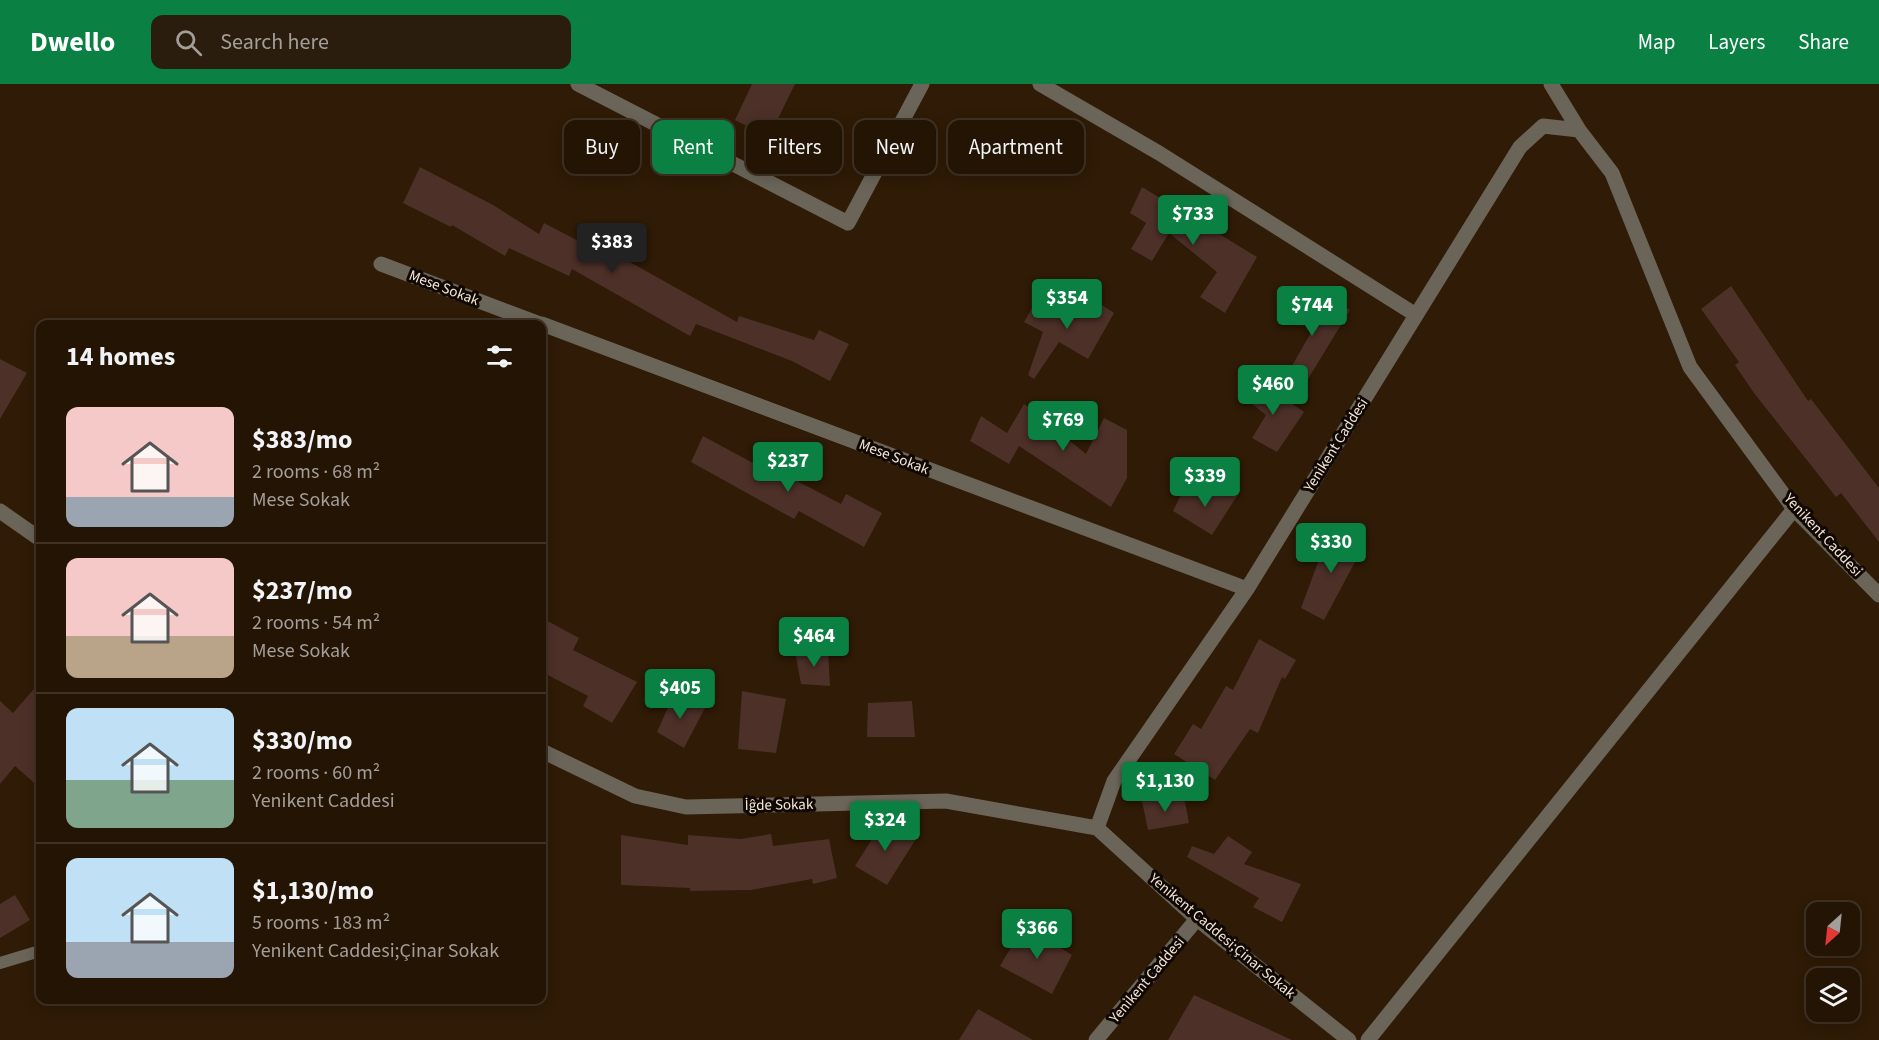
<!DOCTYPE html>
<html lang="en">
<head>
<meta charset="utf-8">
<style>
	:root { --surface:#231404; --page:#2b1d0e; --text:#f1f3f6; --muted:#a39e9a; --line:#403326; --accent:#0b8043 }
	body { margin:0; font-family:"Source Sans 3",sans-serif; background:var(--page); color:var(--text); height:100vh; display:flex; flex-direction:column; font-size:22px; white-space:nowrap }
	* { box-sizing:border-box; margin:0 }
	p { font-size:20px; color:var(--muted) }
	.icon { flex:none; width:33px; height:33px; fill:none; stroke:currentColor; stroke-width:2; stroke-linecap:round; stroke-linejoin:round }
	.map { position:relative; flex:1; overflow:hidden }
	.panel { position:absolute; left:36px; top:236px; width:510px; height:684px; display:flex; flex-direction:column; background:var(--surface); border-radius:12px; box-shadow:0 3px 15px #0003,0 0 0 2px var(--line) }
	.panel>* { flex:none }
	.banner { position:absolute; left:564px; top:36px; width:570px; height:54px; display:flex; gap:12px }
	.needle { width:39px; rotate:207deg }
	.tools { position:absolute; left:1806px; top:818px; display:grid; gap:12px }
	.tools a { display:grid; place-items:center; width:54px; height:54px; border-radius:12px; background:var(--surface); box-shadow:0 3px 15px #0003,0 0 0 2px var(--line); font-size:30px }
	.price { position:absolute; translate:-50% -51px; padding:0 14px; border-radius:6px; background:var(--accent); color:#fff; font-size:20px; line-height:39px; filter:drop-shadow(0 2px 3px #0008) }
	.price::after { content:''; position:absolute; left:50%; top:36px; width:18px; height:14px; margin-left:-9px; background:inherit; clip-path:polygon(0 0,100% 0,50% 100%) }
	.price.active { background:#222; color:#fff }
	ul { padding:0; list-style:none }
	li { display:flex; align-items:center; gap:18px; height:150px; padding:0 30px }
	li+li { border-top:2px solid var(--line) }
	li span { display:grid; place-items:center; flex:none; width:168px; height:120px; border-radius:12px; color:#555 }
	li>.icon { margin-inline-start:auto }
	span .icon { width:72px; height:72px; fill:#fffc; stroke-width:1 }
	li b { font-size:26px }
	h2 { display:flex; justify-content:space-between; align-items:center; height:72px; padding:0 30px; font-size:26px }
	.chip { padding:0 21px; border-radius:12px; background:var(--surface); box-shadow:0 3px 15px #0003,0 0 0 2px var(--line); font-size:21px; line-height:54px }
	.chip.active { background:var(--accent); color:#fff }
	header { display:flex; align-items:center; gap:36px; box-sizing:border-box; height:84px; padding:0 30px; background:var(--accent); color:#fff }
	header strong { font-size:28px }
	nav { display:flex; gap:33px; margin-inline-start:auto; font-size:21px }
	.search { width:420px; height:54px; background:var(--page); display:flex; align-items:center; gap:15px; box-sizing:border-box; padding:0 21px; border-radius:12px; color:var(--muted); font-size:22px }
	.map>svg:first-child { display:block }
	.building { fill:#4d3028 }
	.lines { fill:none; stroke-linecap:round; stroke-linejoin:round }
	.service { stroke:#6a6558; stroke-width:12 }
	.minor { stroke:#6a6558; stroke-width:15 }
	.labels { text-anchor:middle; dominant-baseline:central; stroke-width:6; stroke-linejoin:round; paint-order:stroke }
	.street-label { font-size:15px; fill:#f3e5d9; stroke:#100802 }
</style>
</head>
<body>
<header>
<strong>Dwello</strong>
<div class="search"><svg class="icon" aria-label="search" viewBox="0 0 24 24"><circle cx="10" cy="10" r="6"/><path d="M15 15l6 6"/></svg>Search here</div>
<nav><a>Map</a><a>Layers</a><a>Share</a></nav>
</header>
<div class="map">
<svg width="1879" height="956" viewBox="0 0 1879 956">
	<rect width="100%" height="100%" fill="#2f1b06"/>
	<path class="building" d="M752,0H795L769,53L735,36Z
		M420,83L493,121L539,150L544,139L609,173L612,168L737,238L739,232L814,256L819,246L849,260L830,297L792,277L696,240L690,252L572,185L569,192L509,164L505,172L452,141L451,143L403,119Z
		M1142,103L1257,173L1225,229L1200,213L1217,188L1169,149L1152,177L1131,165L1146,139L1130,129Z
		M1305,202L1350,226L1294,318L1277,308L1313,245L1290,229Z
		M1731,202L1808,317L1811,315L1879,404V458L1841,409L1836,413L1754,309L1735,281L1739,278L1701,225Z
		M1087,211L1114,229L1088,275L1059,258L1034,295L1028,291L1043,248L1024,238L1038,214L1073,236Z
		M0,275L27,289L0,335Z
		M1257,296L1304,328L1277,368L1252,354L1266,331L1246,315Z
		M1024,320L1086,370L1104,334L1127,346V394L1111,423L1019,362L1009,380L970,357L981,332L1007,349Z
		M703,352L775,391L778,387L841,420L846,410L882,429L864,463L799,427L794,435L691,378Z
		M1218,399L1237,412L1212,451L1173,427L1184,404L1205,415Z
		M1330,446L1363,463L1324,536L1301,524Z
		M542,534L579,554L573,566L637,598L612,639L583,622L588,612L542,588Z
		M1259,555L1296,576L1285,595L1282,593L1258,649L1250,645L1215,696L1174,670L1193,640L1201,645L1226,602L1233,606Z
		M795,567H828L830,602L801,600Z
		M40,598V704L15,682L0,700V617L13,629Z
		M742,607L786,615L776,669L738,665Z
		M675,608L705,624L684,664L657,648Z
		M912,617L915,653H867L868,619Z
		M1184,713L1189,739L1148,746L1142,717Z
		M884,736L916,755L887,801L855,782Z
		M771,750L773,762L829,755L837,794L813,800L812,795L751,806L690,807V804L621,801V751L688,761V751L741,755Z
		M1228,752L1252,768L1244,780L1301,800L1282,838L1253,823L1259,814L1187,773L1192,762L1214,770Z
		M15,811L30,836L0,854V820Z
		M1024,841L1072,871L1052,910L1000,882Z
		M1194,911L1292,956H1168Z
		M978,925L1033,956H959Z"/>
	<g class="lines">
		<path class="service" d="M0,879L40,867"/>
		<path class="minor" d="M578,0L848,139L922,0
			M1040,0L1159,69L1416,231
			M1551,0L1579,46L1612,89L1690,283L1794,425L1879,511
			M381,180L540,240
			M542,240L1247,505
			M0,427L40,455
			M542,667L635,712L686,723L946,717L1097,744
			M1097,744L1114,697L1247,505L1520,63L1543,42L1579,46
			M1097,744L1197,835L1349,956
			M1096,956L1197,835
			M1368,956L1794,425"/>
	</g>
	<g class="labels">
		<g class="street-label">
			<text transform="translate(444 204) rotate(21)">Mese Sokak</text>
			<text transform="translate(1336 361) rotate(-58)">Yenikent Caddesi</text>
			<text transform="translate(894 373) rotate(21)">Mese Sokak</text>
			<text transform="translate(1823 451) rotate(47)">Yenikent Caddesi</text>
			<text transform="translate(779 721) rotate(-1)">İĝde Sokak</text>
			<text transform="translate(1222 852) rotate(40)">Yenikent Caddesi;Çinar Sokak</text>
			<text transform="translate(1147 896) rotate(-50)">Yenikent Caddesi</text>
		</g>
	</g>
</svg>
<div class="tools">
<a><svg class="needle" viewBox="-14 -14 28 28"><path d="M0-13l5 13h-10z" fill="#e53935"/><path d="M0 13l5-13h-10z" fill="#a39e9a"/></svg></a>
<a><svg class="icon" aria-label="layers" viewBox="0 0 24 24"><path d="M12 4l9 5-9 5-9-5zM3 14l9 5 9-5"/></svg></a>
</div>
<b class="price" style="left:1193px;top:162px">$733</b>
<b class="price active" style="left:612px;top:190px">$383</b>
<b class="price" style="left:1067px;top:246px">$354</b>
<b class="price" style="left:1312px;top:253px">$744</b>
<b class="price" style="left:1273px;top:332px">$460</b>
<b class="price" style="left:1063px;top:368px">$769</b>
<b class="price" style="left:788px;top:409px">$237</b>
<b class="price" style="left:1205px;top:424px">$339</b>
<b class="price" style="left:1331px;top:490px">$330</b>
<b class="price" style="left:814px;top:584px">$464</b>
<b class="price" style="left:680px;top:636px">$405</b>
<b class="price" style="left:1165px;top:729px">$1,130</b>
<b class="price" style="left:885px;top:768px">$324</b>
<b class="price" style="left:1037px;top:876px">$366</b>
<div class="banner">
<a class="chip">Buy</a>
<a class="chip active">Rent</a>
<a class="chip">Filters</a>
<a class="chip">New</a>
<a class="chip">Apartment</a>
</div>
<section class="panel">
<h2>14 homes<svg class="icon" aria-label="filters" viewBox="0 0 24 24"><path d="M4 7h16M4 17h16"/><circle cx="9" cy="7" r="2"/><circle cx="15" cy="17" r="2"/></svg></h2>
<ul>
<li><span style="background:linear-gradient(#f6c9c9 75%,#9aa5b1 0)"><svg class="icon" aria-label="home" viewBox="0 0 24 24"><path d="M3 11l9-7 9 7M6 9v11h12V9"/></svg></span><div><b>$383/mo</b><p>2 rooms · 68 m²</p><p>Mese Sokak</p></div></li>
<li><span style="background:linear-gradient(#f6c9c9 65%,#b9a48a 0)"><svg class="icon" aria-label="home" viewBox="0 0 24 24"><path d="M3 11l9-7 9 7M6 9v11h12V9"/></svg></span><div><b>$237/mo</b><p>2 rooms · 54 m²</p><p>Mese Sokak</p></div></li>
<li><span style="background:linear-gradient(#bfe0f5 60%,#7fa58c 0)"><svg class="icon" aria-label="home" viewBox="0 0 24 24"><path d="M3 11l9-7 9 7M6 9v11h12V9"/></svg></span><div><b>$330/mo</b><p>2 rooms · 60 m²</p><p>Yenikent Caddesi</p></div></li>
<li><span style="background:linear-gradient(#bfe0f5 70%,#9aa5b1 0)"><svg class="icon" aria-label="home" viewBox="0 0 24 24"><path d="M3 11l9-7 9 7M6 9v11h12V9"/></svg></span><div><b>$1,130/mo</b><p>5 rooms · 183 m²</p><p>Yenikent Caddesi;Çinar Sokak</p></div></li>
</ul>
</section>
</div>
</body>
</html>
